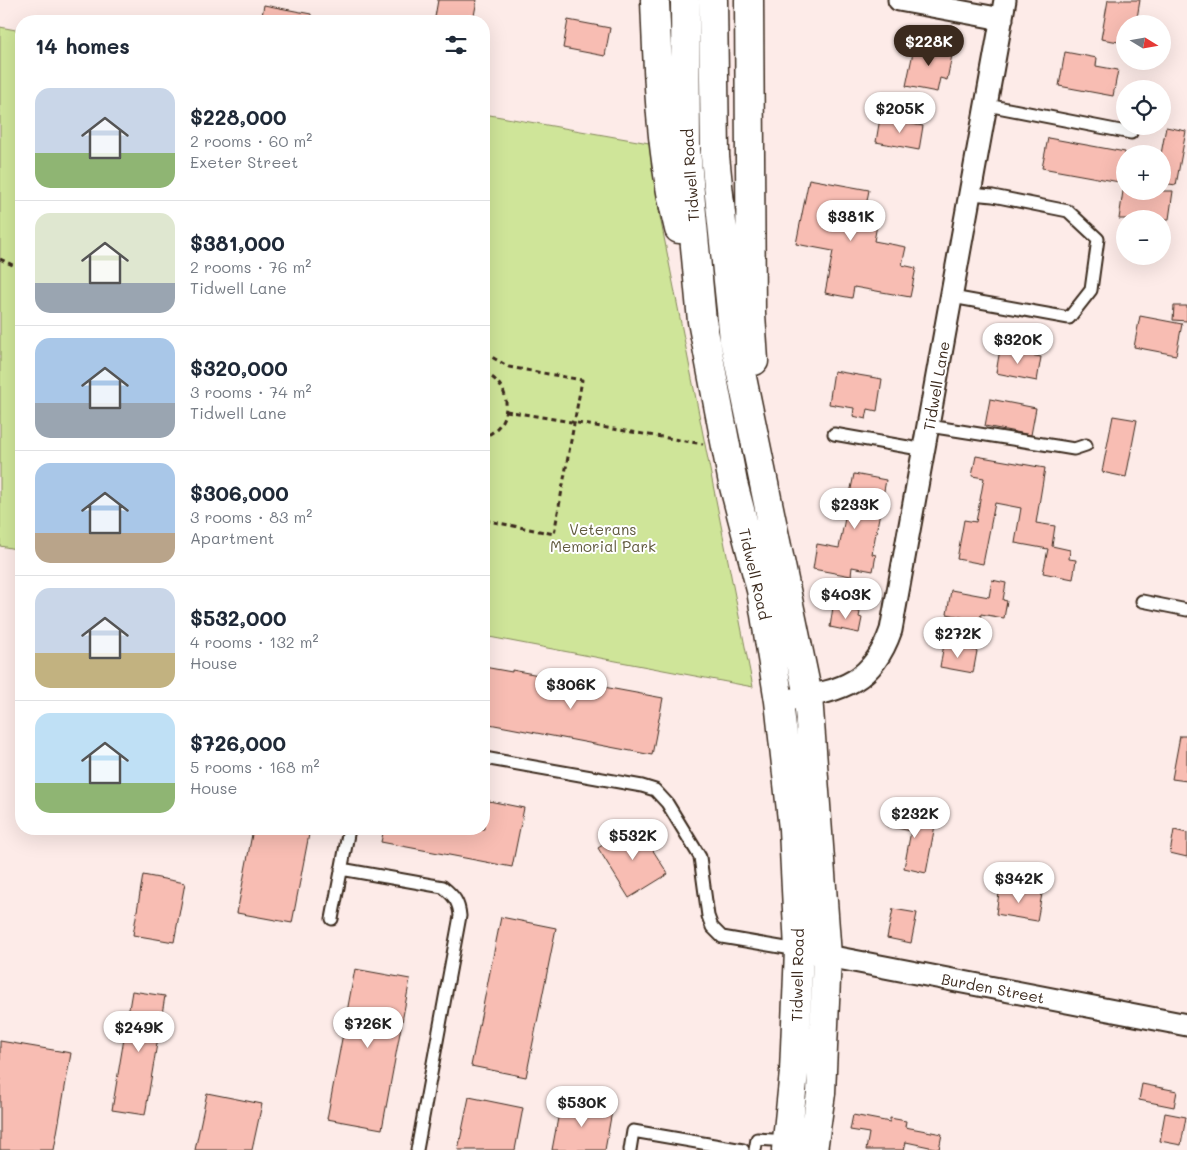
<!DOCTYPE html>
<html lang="en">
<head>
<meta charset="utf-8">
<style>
	:root { --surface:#fff; --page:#f6f6f7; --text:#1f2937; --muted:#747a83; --line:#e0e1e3; --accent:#3b2a1e }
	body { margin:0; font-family:Mali,sans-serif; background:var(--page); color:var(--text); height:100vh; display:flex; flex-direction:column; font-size:19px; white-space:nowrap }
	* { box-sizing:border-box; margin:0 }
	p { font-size:16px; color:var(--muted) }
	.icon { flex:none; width:28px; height:28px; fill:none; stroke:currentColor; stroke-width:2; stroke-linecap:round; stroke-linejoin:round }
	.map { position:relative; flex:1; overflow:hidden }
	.drawer { position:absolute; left:15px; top:15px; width:475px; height:820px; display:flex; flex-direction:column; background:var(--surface); border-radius:20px; box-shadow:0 5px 20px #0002 }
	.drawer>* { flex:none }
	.needle { width:32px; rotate:101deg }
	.buttons { position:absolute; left:1116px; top:15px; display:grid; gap:10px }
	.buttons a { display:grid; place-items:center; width:55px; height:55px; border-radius:50%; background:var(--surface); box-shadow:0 5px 20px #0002; font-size:25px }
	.price { position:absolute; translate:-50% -42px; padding:0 11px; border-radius:18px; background:#fff; color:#222; font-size:16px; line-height:32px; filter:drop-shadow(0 1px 2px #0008) }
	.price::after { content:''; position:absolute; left:50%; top:30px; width:15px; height:11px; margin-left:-8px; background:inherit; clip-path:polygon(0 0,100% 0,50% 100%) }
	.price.active { background:var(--accent); color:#fff }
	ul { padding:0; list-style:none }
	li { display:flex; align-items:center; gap:15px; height:125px; padding:0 20px }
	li+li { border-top:1px solid var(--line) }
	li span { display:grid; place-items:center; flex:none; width:140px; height:100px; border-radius:15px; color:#555 }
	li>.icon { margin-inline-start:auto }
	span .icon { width:60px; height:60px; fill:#fffc; stroke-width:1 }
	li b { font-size:21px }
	h2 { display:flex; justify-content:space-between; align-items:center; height:60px; padding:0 20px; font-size:21px }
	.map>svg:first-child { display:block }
	.green { fill:#cfe599; stroke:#85885c }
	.building { fill:#f8bdb3; stroke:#3b2a1e }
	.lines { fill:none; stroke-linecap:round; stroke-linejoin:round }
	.service-casing { stroke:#3b2a1e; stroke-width:15 }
	.minor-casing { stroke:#3b2a1e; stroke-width:25 }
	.secondary-casing { stroke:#3b2a1e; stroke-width:31 }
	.path { stroke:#3b2a1e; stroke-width:3; stroke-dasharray:5 4; stroke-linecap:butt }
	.service { stroke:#fff; stroke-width:11 }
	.minor { stroke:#fff; stroke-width:21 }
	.secondary { stroke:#fff; stroke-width:28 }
	.labels { text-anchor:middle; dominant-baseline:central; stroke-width:4; stroke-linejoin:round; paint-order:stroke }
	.street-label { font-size:15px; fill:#3b2a1e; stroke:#fff }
	.park-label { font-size:15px; fill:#60593d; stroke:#fff }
</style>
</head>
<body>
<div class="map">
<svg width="1187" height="1150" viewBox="0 0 1187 1150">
	<rect width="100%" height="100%" fill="#fdebe8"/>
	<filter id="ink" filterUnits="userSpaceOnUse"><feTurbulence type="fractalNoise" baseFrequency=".02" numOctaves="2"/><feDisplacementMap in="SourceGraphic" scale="10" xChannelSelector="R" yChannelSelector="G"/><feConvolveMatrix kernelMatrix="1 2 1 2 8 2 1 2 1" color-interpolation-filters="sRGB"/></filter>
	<g filter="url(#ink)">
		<path class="green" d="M0,27L21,31V550L0,546Z
			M484,114L649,143L660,217L753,687L484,636Z"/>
		<path class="building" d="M438,0H477L473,21H458L435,17Z
			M1108,0H1140L1136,24H1125V43L1101,39Z
			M264,5L311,14V21H261Z
			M568,20L610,28L605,56L563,48Z
			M915,43L953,50L947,80L940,78L937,92L906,86Z
			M1065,52L1097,58L1096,66L1118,70L1113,96L1059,86Z
			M880,118L923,126L919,150L876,142Z
			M1166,127L1186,131L1176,185L1162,183L1161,154Z
			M1048,138L1125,152V183L1042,168Z
			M809,179L869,190L863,222L877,225L874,241L906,247L902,265L916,268L910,297L854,287L852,298L825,293L833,251L796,244Z
			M1123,191H1173L1169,219H1119Z
			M1174,306H1187V321L1173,320Z
			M1140,316L1182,324L1176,355L1134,347Z
			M1000,349L1041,357L1037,381L996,373Z
			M834,371L882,379L877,411L868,409L866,419L853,416L854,408L829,404Z
			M990,399L1036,408L1031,435L985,426Z
			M1113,416L1137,420L1126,477L1102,472Z
			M976,456L1045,468L1036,523L1055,526L1052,546L1070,550L1069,559L1076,560L1073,579L1043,573L1048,549L1015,543L1021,508L995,503L983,564L957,559L964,520L976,522L984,478L972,476Z
			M854,474L886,480L872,554L876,555L873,571L852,567L851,576L813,569L817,544L839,548Z
			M992,580L1006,583L1003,600L1007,601L1004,618L981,614L980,621L947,614L951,590L989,597Z
			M833,607L860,612L859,617L862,618L859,633L830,627Z
			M944,644L977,651L973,673L940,667Z
			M484,667L512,672V670L663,698L652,755L484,723Z
			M1180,736H1187V781L1172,779Z
			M484,800L524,808L512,867L381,842L384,829H484Z
			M890,811L936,820L926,873L904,868L911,831L887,826Z
			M636,824L668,874L629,898L598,848Z
			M253,829H310L292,923L237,913Z
			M1174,830L1187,833V857L1170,853Z
			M143,875L185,883L174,942L133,935Z
			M1000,886L1042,894L1037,921L996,914Z
			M893,909L917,913L911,943L887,938Z
			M501,917L556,928L526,1077L471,1066Z
			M355,969L410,979L382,1129L327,1119Z
			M132,991L165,996L145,1115L112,1110Z
			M0,1041L71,1053L54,1150H0Z
			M1142,1084L1177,1091L1174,1107L1139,1100Z
			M207,1093L262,1104L252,1150H195Z
			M469,1097L523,1108L515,1150H458Z
			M561,1102L612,1111L605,1150H552Z
			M1165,1113L1186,1117L1181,1145L1160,1141Z
			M853,1115L890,1122V1118L906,1121L905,1127L942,1134L939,1149L906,1142L904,1150H866L869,1133L850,1130Z"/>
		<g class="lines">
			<defs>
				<path id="service" d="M987,105L1131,133
					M952,297L1069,318L1091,290L1098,239L1068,211L993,196L971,194
					M929,426L1062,447L1074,449L1086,445
					M834,434L925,450
					M1142,601L1187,610
					M484,758L642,786L655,790L667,803L700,857L708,916L712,927L722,937L798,950
					M341,869L443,887C454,896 459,902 460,916L417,1150
					M332,919L349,829
					M630,1150L633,1131L743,1150
					M755,1150L757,1139L787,1141"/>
				<path id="minor" d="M899,0L1002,19
					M793,699C843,690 873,682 891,630L1005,0
					M812,953L1187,1025"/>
				<path id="secondary" d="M655,0C658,77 660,154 679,229
					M685,0L686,150L702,321L733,483L761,590L779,701L793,829L799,950L794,1072L786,1150
					M713,0L715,156L734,339L808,696L827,956L821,1093L813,1150
					M749,0L751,314L754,361"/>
			</defs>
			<use href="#service" class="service-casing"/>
			<use href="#minor" class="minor-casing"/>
			<use href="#secondary" class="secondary-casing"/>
			<path class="path" d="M0,259L21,269
				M484,356H490L509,367L582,380L554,534L484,520
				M484,373C514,385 513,425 484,437
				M506,411L703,444"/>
			<use href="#service" class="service"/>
			<use href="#minor" class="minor"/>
			<use href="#secondary" class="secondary"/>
		</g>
	</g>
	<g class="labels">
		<g class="street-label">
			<text transform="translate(690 175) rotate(-94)">Tidwell Road</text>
			<text transform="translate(936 386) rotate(-80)">Tidwell Lane</text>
			<text transform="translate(755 574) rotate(77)">Tidwell Road</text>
			<text transform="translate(797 975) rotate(-89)">Tidwell Road</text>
			<text transform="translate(993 988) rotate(11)">Burden Street</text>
		</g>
		<g class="park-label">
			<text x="603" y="529">Veterans<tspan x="603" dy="17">Memorial Park</tspan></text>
		</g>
	</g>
</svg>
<div class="buttons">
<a><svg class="needle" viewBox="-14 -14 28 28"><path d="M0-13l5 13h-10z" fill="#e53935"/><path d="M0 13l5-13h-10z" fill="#747a83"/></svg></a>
<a><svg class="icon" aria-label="locate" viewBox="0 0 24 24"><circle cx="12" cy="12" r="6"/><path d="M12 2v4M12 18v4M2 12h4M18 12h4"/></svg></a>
<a>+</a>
<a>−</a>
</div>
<b class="price active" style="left:929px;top:67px">$228K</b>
<b class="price" style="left:900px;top:134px">$205K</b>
<b class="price" style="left:851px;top:242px">$381K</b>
<b class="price" style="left:1018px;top:365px">$320K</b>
<b class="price" style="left:855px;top:530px">$233K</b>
<b class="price" style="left:846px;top:620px">$403K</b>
<b class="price" style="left:958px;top:659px">$272K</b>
<b class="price" style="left:571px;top:710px">$306K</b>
<b class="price" style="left:915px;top:839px">$232K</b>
<b class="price" style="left:633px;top:861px">$532K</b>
<b class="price" style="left:1019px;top:904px">$342K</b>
<b class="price" style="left:368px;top:1049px">$726K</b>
<b class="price" style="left:139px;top:1053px">$249K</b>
<b class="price" style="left:582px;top:1128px">$530K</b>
<section class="drawer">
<h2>14 homes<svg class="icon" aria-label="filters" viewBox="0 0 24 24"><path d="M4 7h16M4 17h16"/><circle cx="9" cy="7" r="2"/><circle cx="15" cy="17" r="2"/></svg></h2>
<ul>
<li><span style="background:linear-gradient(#c9d6e8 65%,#8fb573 0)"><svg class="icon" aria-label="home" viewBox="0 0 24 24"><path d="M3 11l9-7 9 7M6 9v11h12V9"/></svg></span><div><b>$228,000</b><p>2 rooms · 60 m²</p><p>Exeter Street</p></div></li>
<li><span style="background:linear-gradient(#dfe7d0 70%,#9aa5b1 0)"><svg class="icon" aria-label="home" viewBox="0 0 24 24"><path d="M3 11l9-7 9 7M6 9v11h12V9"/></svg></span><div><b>$381,000</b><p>2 rooms · 76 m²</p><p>Tidwell Lane</p></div></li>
<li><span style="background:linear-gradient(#a9c7e8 65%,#9aa5b1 0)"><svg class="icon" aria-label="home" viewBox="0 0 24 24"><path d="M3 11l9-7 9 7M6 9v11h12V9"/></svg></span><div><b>$320,000</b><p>3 rooms · 74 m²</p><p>Tidwell Lane</p></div></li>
<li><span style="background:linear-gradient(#a9c7e8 70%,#b9a48a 0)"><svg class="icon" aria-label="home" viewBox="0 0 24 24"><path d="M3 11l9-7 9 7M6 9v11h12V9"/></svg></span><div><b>$306,000</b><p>3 rooms · 83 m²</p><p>Apartment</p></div></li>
<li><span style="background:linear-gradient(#c9d6e8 65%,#c2b280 0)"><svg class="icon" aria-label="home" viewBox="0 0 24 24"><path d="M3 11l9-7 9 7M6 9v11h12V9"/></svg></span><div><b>$532,000</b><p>4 rooms · 132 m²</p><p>House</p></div></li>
<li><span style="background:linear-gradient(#bfe0f5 70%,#8fb573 0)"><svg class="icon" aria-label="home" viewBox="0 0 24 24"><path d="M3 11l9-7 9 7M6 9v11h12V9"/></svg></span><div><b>$726,000</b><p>5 rooms · 168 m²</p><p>House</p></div></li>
</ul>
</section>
</div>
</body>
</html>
